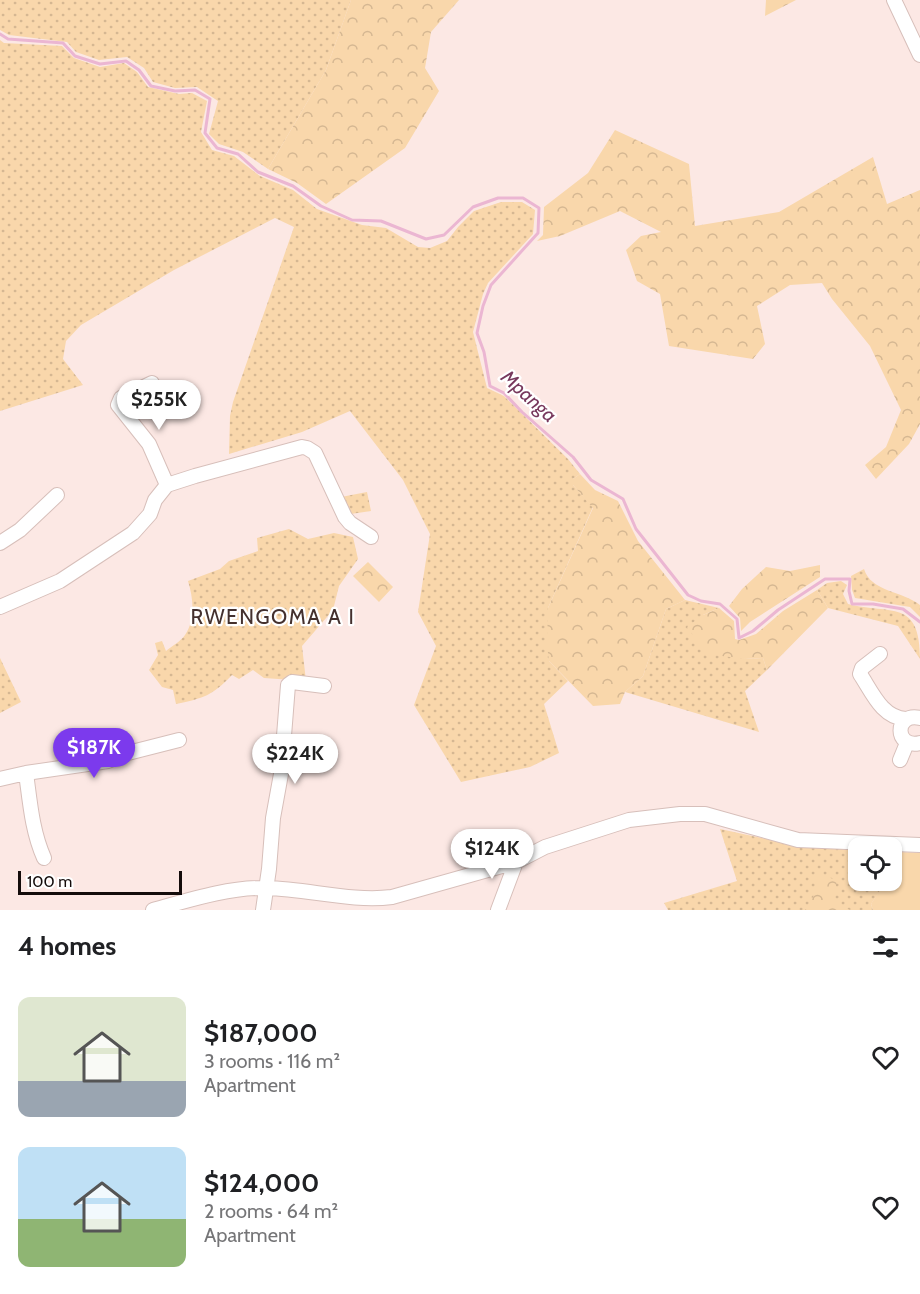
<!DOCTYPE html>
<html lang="en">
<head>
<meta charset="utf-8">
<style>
	:root { --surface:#fff; --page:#f6f6f6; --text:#202124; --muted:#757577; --accent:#7c3aed }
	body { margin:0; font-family:Cabin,sans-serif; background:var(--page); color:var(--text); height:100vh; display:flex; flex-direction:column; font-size:22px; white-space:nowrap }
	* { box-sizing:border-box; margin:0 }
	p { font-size:20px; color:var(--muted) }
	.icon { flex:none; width:33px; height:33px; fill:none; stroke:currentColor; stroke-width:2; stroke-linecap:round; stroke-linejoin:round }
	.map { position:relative; height:910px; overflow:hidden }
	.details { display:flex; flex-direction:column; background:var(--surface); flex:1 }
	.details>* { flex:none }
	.buttons { position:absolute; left:848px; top:837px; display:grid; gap:12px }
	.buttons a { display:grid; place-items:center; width:54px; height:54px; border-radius:12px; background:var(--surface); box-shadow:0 2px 4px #0004; font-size:30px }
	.scale { position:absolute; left:18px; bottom:15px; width:164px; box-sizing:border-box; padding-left:6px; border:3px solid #140c0b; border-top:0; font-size:16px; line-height:21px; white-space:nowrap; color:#140c0b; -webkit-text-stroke:4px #fff; paint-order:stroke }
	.price { position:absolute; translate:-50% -51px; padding:0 14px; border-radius:21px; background:#fff; color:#222; font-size:20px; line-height:39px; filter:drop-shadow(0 2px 3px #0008) }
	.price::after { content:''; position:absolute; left:50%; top:36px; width:18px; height:14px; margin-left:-9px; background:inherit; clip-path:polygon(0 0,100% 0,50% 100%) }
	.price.active { background:var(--accent); color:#fff }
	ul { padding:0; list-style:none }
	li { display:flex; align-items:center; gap:18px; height:150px; padding:0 18px }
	li span { display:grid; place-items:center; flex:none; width:168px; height:120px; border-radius:12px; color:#555 }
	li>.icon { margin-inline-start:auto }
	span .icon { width:72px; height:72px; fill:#fffc; stroke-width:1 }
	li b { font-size:26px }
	h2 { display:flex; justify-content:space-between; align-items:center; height:72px; padding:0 18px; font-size:26px }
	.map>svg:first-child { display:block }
	.grass { fill:url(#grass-dots) }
	.forest { fill:url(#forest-crowns) }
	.park { fill:#f9d7ab }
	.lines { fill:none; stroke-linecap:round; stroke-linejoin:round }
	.stream { stroke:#ebb6d2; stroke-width:3 }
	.minor-casing { stroke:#d7bfba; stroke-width:16 }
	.minor { stroke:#fff; stroke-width:14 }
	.labels { text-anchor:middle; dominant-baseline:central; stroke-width:4.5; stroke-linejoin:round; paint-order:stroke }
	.water-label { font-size:20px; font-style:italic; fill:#77385d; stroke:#fff }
	.quarter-label { font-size:21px; letter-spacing:1.5px; fill:#44312e; stroke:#fff }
</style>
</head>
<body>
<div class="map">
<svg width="920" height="910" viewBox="0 0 920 910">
	<defs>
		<pattern id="grass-dots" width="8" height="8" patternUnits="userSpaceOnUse" patternTransform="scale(1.5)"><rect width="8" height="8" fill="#f9d7ab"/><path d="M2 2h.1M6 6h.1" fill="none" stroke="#d5b792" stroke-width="1.8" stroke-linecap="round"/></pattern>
		<pattern id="forest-crowns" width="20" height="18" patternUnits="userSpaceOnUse" patternTransform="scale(1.5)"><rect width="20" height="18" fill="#f9d7ab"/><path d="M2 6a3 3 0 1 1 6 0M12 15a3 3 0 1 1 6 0" fill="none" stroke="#d5b792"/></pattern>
	</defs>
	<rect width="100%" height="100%" fill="#fce8e4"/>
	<path class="grass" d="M0,0H351L326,70L268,169L243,152L219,144L209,134L218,101L197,87L175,88L153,82L144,68L127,57L99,60L76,52L67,42L9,35L0,30Z
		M0,40L4,43L62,46L74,58L100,67L124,63L137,72L148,87L179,94L192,93L207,101L201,132L212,150L234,156L260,176L293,190L317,209L362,225L386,228L418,247L430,248L447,241L458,227L474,211L501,202H522L535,210L533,234L488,283L483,294L473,332L487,388L504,396L568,459L580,474L573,479V485L593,507L548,608L549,661L568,681L544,704L559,753L530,767L461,782L414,705L436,646L418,612L430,534L403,480L350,411L302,432L229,454L230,416L233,402L294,227L275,218L174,270L81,325L66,341L63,359L83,385L0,411Z
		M367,492L371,511L344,515L341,497Z
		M289,529L308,539L334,533L353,537L358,559L339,586L333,610L302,646L306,681L264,678L253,670L239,679L232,675C212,696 204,698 176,704L173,690L162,687L149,670L158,655L155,643L162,641L166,651C172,646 181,641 185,635C196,619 193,597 188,581L220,569L229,561L258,551L257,538Z
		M864,569C871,592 903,591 920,605V617L910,607L855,598L852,590L851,576Z
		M841,581L847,585L843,594L848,604C891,615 920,598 920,659L898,626L828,608L817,590L827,583Z
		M685,600L719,608L703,615L745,659L763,658L767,670L745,691L759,732L625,692L643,676L666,609Z
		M0,658L21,702L0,713Z
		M720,829L790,844L858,850V880L887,881L871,904L873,910H668L664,903L737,881Z
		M891,851L900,852L901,869L891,877Z"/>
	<path class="forest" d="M351,0H459L431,32L425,68L439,91L405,148L326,204L297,183L268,169L326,70Z
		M766,0H796L765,16Z
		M615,130L689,164L695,226L779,212L873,157L887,204L920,190V424L909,444L876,479L865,465L886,447L901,410L870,346L832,299L822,283L790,285L757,306L765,344L753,359L669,346L660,294L637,281L626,250L641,236L661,232L620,211L560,236L537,241L543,235L544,207L588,173Z
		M580,474L595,490L618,501L638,541L685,600L666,609L643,676L625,692L620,704L593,706L549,661L547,645L548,608L593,508L573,485V479Z
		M368,562L393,587L379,602L353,576Z
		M820,565V577L750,622L741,631L740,618L729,606L742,589L766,567L790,571Z
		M817,590L828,608L767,670L763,658L745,659L707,654L687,627L703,615L719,608L734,621L735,639L739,640L756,634L783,611Z
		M816,871L837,881L833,902L850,910H805L816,892Z"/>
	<path class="park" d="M900,852L920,853V910H873L871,904L886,881L891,880V877L901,869Z"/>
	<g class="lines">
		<path class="stream" d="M0,34L8,39L63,43L75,56L100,64L126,61L139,70L151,86L175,91L195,90L210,99L205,133L217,148L238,154L258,172L293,186L321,206L352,220L381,221L426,239L444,235L473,207L498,198H523L539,208L538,233L491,285L483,306L477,333L484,352L490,386L504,393L522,412L573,457L591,480L623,499L636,529L688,595L701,601L720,604L737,619L739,638L753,631L778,610L825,579H850L849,591L852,604H873L903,609L920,622"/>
		<defs>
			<path id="minor" d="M894,0L920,55
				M152,383L121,398L118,405L149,444L167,485
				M0,543L20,530L57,495
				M0,607L60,581L133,533L150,514L155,500L167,485L195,476L302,447L307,448L315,453L345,517L350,523L371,537
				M880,654L862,668L860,674C872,692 882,718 906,719
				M920,718C894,712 894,749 920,743
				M900,760L907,743
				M26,773C30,802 32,831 44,858
				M0,779L26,773L108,761L124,754L179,740
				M153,910C189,900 229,887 267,888C309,889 351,902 392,897L516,862L545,847L629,820L680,814H705L798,840L920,845
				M263,910L269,869L273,818L281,774L288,685L292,682L324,686
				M498,910L516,862"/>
		</defs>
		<use href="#minor" class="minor-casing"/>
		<use href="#minor" class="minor"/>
	</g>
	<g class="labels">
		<g class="water-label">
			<text transform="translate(529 396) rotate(42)">Mpanga</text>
		</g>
		<g class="quarter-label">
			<text x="273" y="616">RWENGOMA A I</text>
		</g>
	</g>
</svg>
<div class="buttons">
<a><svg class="icon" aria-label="locate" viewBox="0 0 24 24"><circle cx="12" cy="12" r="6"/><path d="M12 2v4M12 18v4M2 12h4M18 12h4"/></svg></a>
</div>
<div class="scale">100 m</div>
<b class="price" style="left:159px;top:431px">$255K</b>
<b class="price active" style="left:94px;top:779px">$187K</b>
<b class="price" style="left:295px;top:785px">$224K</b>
<b class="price" style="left:492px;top:880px">$124K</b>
</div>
<section class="details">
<h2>4 homes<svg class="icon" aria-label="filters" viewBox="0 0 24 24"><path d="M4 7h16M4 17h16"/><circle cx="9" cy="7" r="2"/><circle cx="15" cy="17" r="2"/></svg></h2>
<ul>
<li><span style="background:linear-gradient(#dfe7d0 70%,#9aa5b1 0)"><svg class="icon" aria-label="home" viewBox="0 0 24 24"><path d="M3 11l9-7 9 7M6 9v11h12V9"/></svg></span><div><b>$187,000</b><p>3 rooms · 116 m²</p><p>Apartment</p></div><svg class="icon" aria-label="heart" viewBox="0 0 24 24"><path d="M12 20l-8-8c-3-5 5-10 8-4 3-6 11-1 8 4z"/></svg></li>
<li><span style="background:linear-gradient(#bfe0f5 60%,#8fb573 0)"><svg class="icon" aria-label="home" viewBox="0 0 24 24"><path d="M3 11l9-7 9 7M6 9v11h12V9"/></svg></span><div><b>$124,000</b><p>2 rooms · 64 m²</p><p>Apartment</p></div><svg class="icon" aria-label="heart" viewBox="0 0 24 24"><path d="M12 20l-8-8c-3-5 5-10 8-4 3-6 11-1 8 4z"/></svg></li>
</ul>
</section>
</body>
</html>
